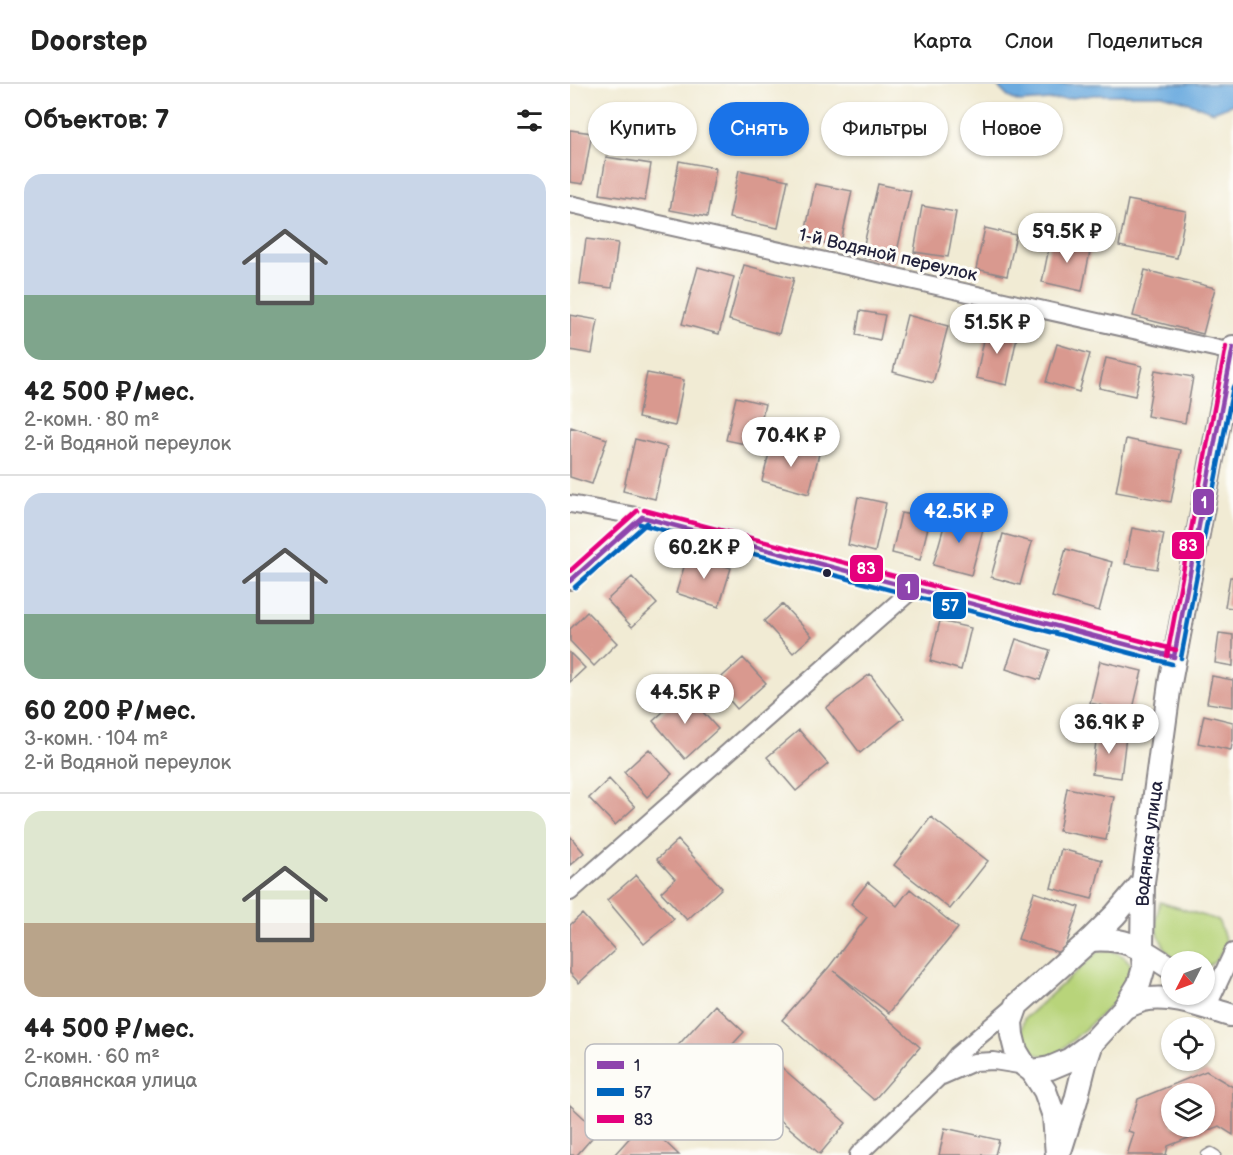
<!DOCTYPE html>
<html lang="ru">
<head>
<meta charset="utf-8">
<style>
	:root { --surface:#fff; --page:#f6f6f6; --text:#222; --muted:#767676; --line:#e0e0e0; --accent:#1a73e8 }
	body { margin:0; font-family:"Balsamiq Sans",sans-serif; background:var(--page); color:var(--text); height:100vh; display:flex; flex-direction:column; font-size:22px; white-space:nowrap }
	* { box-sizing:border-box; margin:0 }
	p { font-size:20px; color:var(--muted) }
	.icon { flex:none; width:33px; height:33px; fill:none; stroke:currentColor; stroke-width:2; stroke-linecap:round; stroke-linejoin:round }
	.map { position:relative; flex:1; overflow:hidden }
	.drawer { display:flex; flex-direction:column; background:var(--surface); width:570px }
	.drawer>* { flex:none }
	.top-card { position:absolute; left:18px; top:18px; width:555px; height:54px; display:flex; gap:12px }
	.needle { width:39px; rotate:228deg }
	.tools { position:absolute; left:591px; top:867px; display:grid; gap:12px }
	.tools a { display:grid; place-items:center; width:54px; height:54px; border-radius:50%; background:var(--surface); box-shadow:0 2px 4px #0004; font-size:30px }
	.price { position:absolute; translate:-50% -51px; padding:0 14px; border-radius:21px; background:#fff; color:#222; font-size:20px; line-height:39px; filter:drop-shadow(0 2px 3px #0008) }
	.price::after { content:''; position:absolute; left:50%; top:36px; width:18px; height:14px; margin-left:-9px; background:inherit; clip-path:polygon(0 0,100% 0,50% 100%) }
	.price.active { background:var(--accent); color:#fff }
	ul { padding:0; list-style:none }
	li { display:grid; align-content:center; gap:12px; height:318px; padding:0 24px }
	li+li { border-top:2px solid var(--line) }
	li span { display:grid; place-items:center; height:186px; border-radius:18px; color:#555 }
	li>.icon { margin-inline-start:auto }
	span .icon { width:108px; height:108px; fill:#fffc; stroke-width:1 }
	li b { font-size:26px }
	h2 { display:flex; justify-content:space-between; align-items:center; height:72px; padding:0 24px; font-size:26px }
	.pill { padding:0 21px; border-radius:27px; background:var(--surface); box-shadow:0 2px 4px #0004; font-size:21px; line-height:54px }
	.pill.active { background:var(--accent); color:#fff }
	header { display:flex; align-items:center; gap:36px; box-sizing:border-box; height:84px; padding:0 30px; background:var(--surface); border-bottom:2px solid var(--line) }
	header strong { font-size:28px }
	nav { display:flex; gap:33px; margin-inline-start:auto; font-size:21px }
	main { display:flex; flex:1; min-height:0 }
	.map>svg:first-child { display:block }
	.green { fill:#b8d47a; stroke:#6d7b5a; stroke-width:1.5 }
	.water { fill:#6cabdf; stroke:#47668d; stroke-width:1.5 }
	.building { fill:#d9998f; fill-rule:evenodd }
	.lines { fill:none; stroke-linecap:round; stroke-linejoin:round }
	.lane-casing { stroke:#8a8688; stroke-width:11 }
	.street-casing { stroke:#8a8688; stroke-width:20 }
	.secondary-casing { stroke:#8a8688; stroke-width:26 }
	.lane { stroke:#fff; stroke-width:8 }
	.street { stroke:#fff; stroke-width:16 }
	.secondary { stroke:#fff; stroke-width:22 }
	.bus-1-casing { stroke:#fdfcf7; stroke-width:9 }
	.bus-2-casing { stroke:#fdfcf7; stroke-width:9 }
	.bus-3-casing { stroke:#fdfcf7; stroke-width:9 }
	.bus-1 { stroke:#8e44ad; stroke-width:4.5 }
	.bus-2 { stroke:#0065bd; stroke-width:4.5 }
	.bus-3 { stroke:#e5007d; stroke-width:4.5 }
	.bus-dot { fill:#22223b; stroke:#fdfcf7; stroke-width:2 }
	.labels { text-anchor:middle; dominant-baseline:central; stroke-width:6; stroke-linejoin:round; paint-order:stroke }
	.street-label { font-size:18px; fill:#22223b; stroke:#fdfcf7 }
	.key { fill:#fdfcf7; stroke:#bbbbbf; stroke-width:1.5 }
	.key-label { font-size:16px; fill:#22223b }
	.line-badge { stroke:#fdfcf7; stroke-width:2 }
	.badge-label { font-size:16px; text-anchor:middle; font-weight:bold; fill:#fff }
</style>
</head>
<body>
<header>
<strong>Doorstep</strong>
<nav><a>Карта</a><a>Слои</a><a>Поделиться</a></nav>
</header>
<main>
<section class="drawer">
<h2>Объектов: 7<svg class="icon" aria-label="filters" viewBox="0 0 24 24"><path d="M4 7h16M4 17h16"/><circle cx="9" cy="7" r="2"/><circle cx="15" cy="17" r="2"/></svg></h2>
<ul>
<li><span style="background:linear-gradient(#c9d6e8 65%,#7fa58c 0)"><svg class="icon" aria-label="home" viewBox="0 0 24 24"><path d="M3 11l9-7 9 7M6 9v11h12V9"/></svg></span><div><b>42 500 ₽/мес.</b><p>2-комн. · 80 m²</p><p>2-й Водяной переулок</p></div></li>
<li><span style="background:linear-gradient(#c9d6e8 65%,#7fa58c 0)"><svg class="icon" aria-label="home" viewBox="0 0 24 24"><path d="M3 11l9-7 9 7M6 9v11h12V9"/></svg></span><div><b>60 200 ₽/мес.</b><p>3-комн. · 104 m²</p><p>2-й Водяной переулок</p></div></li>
<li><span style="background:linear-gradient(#dfe7d0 60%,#b9a48a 0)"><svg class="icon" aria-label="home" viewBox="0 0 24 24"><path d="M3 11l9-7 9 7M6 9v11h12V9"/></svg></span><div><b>44 500 ₽/мес.</b><p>2-комн. · 60 m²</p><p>Славянская улица</p></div></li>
</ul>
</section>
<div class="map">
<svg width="663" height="1071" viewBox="0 0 663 1071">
	<rect width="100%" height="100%" fill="#fdfcf7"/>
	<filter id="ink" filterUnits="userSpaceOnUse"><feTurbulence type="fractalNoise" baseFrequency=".0167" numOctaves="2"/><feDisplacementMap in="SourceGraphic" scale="12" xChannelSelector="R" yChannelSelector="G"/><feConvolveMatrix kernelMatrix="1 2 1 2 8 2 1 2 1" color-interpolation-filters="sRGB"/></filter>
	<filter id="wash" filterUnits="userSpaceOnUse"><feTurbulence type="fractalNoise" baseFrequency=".008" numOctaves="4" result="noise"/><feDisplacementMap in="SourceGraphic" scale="24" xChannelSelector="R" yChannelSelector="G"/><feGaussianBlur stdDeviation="1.35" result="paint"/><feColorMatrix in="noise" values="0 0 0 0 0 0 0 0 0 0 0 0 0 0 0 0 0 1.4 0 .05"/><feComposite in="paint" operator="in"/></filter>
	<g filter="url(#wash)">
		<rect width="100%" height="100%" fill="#f1ebd4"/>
		<path class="green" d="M590,818L648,836L656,857C652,868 647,880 635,883L634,878L606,877C596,867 587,853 586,838C586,832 589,824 590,818Z
			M537,866C556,869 568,882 561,902C558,909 547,916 541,921C523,938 504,955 486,971C461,976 446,959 454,935L528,868Z"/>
		<path class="water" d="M425,0H663V20L643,28L614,17L592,11H523L496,15L449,18L438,13Z"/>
		<g id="blocks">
			<path class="building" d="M0,46L22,49L13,100L0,98Z
				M36,73L81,80L75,117L30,110Z
				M109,77L146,84L137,133L100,126Z
				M169,86L218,96L208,144L159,134Z
				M245,100L282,107L270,162L234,155Z
				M308,100L341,107L324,180L291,173Z
				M558,116L616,127L607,174L549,162Z
				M352,122L386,128L378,173L344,168Z
				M415,144L446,151L437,192L406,185Z
				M481,154L521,163L512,207L472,198Z
				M16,155L48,159L42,204L10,200Z
				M174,181L224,194L209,250L159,236Z
				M128,183L164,193L149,250L112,240Z
				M575,186L645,204L633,250L563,232Z
				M290,227L315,231L310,256L286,251Z
				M0,231L28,236L22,270L0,266Z
				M337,231L378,242L363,299L323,288Z
				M417,242L448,248L437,301L406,294Z
				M487,260L520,270L509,308L476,298Z
				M536,274L572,282L565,312L529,304Z
				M585,286L623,293L615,339L577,332Z
				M77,289L114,296L105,342L68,334Z
				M166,313L195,320L185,362L156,356Z
				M1,343L37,355L22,400L0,393V347Z
				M65,355L97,363L85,415L53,407Z
				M556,355L611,366L601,418L546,408Z
				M202,358L249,370L239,410L192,397Z
				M288,413L316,419L305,468L278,461Z
				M378,428L415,438L401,491L363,481Z
				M331,429L360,435L350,476L322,469Z
				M562,444L594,450L587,485L555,480Z
				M433,450L462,458L450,501L421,493Z
				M496,465L542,478L529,527L482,513Z
				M118,470L161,484L149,523L106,509Z
				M62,493L87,520L62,543L37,516Z
				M660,493H663V524L655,523Z
				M212,520L242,552L223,569L194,537Z
				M17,528L47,559L24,582L0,557V545Z
				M370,537L401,544L391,586L360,577Z
				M649,549L663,551V582L645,579Z
				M446,555L480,566L470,596L436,585Z
				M0,569L15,584L0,598Z
				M173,574L196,599L167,625L145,599Z
				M530,577L572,587L562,629L520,619Z
				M300,590L334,634L290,669L256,624Z
				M642,592L663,596V623L637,619Z
				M115,608L148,645L115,675L83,637Z
				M634,631L663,638V655L661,666L628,659Z
				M229,646L258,680L226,707L197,673Z
				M527,649L556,652L551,694L522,690Z
				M79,665L102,690L77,713L54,688Z
				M39,695L65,723L45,741L19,714Z
				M497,704L544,713L536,756L489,747Z
				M361,733L418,777L380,825L324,781Z
				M0,752L14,769L0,781Z
				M108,756L152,804L117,836L91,808L105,795L87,775Z
				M491,765L532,776L522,815L481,804Z
				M66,791L104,835L74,860L37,816Z
				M298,798L327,822L340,805L388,844L319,929L264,887L350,963L304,1016L212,936L259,883L297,833L281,820Z
				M464,808L509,823L493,870L448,855Z
				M12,830L45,866L9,899L0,889V841Z
				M145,921L174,948L100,1029L70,1003Z
				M195,969L276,1039L250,1070L168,1000Z
				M636,987L663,1003V1051L649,1042L598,1062L596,1071H557L564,1049L558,1047L568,1015ZM602,1010H634V1042H602Z
				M0,1021L28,1047L7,1071H0Z
				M74,1038L109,1071H44Z
				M375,1044L429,1056L425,1071H369Z"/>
		</g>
	</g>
	<g filter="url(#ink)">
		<use href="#blocks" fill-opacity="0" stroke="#8a8688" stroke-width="1.5"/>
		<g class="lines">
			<defs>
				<path id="lane" d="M636,1071L641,1068L646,1071"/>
				<path id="street" d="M0,120L662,268
					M0,420L72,433L604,573
					M0,497L72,433
					M0,808L343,505
					M642,913L663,868
					M372,992L404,978L424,977L455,982
					M288,1071L369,993L387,971L446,921"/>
				<g id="secondary">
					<path d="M520,856C559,853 571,865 602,885"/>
					<path d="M555,923C561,921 567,918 573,916C602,910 633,923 660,931"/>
					<path id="s1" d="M462,987L480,984L499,976L522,959L555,923L569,900L574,883L572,865L573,798L600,599L663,263"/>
					<path d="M491,1064L506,1016L515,980L522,959"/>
					<path d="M487,1071L484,1032L475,1007L462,987L455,982L446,967L442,951L441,938L447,921L520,856L545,831L573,798"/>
				</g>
			</defs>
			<use href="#lane" class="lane-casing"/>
			<use href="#street" class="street-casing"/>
			<use href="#secondary" class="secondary-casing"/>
			<use href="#lane" class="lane"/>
			<use href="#street" class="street"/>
			<use href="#secondary" class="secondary"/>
			<defs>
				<path id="bus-1" d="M72,433L604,573
					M0,497L72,433
					M604,573L663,263"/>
				<path id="bus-2" d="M70,440L602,580
					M5,503L77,439
					M611,574L663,303"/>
				<path id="bus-3" d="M74,426L606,566
					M0,487L67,427
					M597,572L656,262"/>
			</defs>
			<use href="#bus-1" class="bus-1-casing"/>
			<use href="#bus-2" class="bus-2-casing"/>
			<use href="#bus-3" class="bus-3-casing"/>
			<use href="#bus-1" class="bus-1"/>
			<use href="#bus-2" class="bus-2"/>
			<use href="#bus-3" class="bus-3"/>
		</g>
	</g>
	<circle class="bus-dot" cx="257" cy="489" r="5"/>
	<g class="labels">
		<g class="street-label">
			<text transform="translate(318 171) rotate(13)">1-й Водяной переулок</text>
			<text stroke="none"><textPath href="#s1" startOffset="285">Водяная улица</textPath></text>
		</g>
	</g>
	<rect x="15" y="960" width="198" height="96" rx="9" class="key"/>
	<rect x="27" y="977" width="27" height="8" fill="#8e44ad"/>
	<rect x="27" y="1004" width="27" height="8" fill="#0065bd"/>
	<rect x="27" y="1031" width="27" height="8" fill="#e5007d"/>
	<g class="key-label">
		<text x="64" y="987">1</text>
		<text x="64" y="1014">57</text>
		<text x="64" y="1041">83</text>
	</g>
	<g class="line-badge">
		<rect x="622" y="404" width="23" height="28" rx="6" fill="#8e44ad"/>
		<rect x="601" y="447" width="34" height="29" rx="6" fill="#e5007d"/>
		<rect x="279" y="470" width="35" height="29" rx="6" fill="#e5007d"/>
		<rect x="326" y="489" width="24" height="28" rx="6" fill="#8e44ad"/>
		<rect x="362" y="507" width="35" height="29" rx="6" fill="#0065bd"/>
	</g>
	<g class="badge-label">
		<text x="634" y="424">1</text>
		<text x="618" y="467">83</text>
		<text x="296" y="490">83</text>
		<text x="338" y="509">1</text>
		<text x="380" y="527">57</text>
	</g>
</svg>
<div class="tools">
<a><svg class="needle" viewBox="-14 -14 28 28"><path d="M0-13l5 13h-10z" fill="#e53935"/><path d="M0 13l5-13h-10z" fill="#767676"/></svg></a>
<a><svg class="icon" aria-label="locate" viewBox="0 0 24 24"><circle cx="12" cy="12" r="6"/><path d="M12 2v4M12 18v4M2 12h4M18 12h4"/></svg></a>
<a><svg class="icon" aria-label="layers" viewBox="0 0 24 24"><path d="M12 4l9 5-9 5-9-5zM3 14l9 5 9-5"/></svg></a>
</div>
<b class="price" style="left:497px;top:180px">59.5K ₽</b>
<b class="price" style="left:427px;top:271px">51.5K ₽</b>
<b class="price" style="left:221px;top:384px">70.4K ₽</b>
<b class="price active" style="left:389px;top:460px">42.5K ₽</b>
<b class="price" style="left:134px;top:496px">60.2K ₽</b>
<b class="price" style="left:115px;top:641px">44.5K ₽</b>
<b class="price" style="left:539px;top:671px">36.9K ₽</b>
<div class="top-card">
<a class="pill">Купить</a>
<a class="pill active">Снять</a>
<a class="pill">Фильтры</a>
<a class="pill">Новое</a>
</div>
</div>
</main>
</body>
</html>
